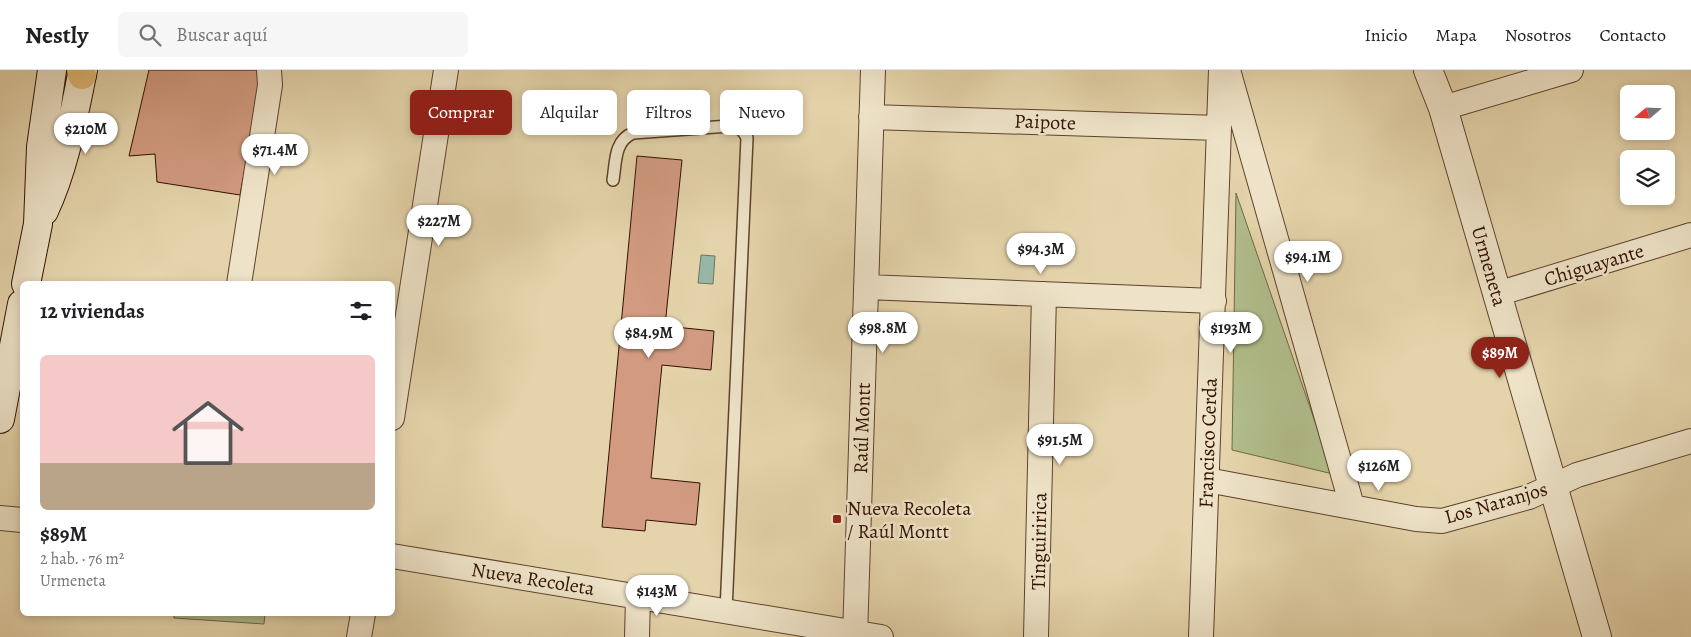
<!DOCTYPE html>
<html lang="es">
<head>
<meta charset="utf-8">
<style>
	:root { --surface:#fff; --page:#f6f6f6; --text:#202124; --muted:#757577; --line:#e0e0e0; --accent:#8f2418 }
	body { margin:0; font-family:Alegreya,serif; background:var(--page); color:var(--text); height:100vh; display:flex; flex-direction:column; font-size:19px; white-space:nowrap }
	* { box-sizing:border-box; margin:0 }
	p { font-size:16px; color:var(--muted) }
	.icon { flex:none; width:28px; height:28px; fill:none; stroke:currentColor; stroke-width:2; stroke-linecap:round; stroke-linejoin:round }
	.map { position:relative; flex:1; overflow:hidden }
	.details { position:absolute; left:20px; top:211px; width:375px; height:335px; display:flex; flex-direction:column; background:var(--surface); border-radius:8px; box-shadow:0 2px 8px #0003 }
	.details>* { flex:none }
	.top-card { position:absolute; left:410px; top:20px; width:475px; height:45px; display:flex; gap:10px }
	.needle { width:32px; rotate:251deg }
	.controls { position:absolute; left:1620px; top:15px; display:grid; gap:10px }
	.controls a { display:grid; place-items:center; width:55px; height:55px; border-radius:8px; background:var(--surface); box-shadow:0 2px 8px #0003; font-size:25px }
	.price { position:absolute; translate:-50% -42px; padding:0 11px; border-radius:18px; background:#fff; color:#222; font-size:16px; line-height:32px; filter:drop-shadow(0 1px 2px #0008) }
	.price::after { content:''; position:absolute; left:50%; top:30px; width:15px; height:11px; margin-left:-8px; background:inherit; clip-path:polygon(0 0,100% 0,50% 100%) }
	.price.on { background:var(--accent); color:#fff }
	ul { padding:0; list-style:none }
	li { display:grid; align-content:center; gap:10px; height:265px; padding:0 20px }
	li+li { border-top:1px solid var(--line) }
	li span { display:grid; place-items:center; height:155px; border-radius:8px; color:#555 }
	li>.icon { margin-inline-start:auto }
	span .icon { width:90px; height:90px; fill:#fffc; stroke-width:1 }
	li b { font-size:21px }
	h2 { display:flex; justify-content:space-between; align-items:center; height:60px; padding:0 20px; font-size:21px }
	.tag { padding:0 18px; border-radius:8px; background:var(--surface); box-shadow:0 2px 8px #0003; font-size:18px; line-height:45px }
	.tag.on { background:var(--accent); color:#fff }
	header { display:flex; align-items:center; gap:30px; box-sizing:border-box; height:70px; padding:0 25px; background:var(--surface); border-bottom:1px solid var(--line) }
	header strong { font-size:24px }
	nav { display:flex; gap:28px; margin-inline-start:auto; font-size:18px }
	.search { width:350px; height:45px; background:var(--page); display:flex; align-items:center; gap:12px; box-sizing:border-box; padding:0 18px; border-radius:8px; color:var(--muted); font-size:19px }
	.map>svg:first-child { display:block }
	.green { fill:#b1bd8b; stroke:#716746 }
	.water { fill:#96b8a7; stroke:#6e7565 }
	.building { fill:#d29b81; stroke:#311102 }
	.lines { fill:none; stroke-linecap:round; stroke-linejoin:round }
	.service-casing { stroke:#5e422c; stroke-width:14 }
	.minor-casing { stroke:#5e422c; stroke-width:26 }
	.tertiary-casing { stroke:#5e422c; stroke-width:30 }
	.secondary-casing { stroke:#311102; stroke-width:30 }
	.primary-casing { stroke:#311102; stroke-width:30 }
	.service { stroke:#eee3c8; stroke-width:11 }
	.minor { stroke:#eee3c8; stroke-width:24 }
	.tertiary { stroke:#eee3c8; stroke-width:28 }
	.secondary { stroke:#eee3c8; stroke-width:28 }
	.primary { stroke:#e2ba76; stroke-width:28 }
	.poi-dot { fill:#8f2418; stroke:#eee3c8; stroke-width:2 }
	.labels { text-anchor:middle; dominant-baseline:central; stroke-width:5; stroke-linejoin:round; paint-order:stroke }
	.street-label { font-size:20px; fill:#311102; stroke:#eee3c8 }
	.poi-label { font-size:20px; fill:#311102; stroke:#eee3c8; text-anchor:start }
</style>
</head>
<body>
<header>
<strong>Nestly</strong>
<div class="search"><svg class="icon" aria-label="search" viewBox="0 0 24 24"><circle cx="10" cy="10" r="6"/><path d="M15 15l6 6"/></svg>Buscar aquí</div>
<nav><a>Inicio</a><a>Mapa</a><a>Nosotros</a><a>Contacto</a></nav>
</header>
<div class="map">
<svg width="1691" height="567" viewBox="0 0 1691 567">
	<rect width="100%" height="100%" fill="#e5d4ab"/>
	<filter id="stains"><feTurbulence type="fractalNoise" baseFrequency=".004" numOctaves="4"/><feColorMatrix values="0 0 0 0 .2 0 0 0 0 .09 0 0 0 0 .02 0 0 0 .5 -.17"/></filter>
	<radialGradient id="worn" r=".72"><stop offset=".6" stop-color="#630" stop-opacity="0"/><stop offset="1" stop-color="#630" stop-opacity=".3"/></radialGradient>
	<path class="green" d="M1236,123L1333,404L1232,380Z
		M174,544H265L264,554L174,548Z"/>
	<path class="water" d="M701,185L715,186L713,214L698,213Z"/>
	<path class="building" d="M149,0H262L263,4L240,125L157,112L155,84L129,86Z
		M637,86L682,90L665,256L714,261L711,300L662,295L651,408L700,413L696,455L646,450L645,461L602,457Z"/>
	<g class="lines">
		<defs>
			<path id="service" d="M613,110C616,92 614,71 633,63L729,56C738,56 744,60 747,68L726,541"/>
			<path id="minor" d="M1228,0L1352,436
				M1443,38L1571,0
				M871,47L1219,58
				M239,214L270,15L269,0
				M866,217L1214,231
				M1497,224L1691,165
				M392,348L446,0
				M1207,410L1416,449L1442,451L1529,427L1577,405L1691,371
				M0,448L22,450
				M392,486L881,567
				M359,567L363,544
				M637,567L638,527
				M855,567L873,0
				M1036,567L1044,224
				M1201,567L1221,0"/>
			<path id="tertiary" d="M1428,0L1443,38L1597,567"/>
			<path id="secondary" d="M44,141C65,96 73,48 83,0
				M26,214L38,154L41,77L52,0
				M0,349L22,234"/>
			<path id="primary" d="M81,0L82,5"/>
		</defs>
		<use href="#service" class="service-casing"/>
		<use href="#minor" class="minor-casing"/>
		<use href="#tertiary" class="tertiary-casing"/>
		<use href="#secondary" class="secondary-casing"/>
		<use href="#primary" class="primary-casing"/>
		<use href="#service" class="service"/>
		<use href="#minor" class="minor"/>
		<use href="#tertiary" class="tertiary"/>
		<use href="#secondary" class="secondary"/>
		<use href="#primary" class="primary"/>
	</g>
	<rect class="poi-dot" x="832" y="444" width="10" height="10" rx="2.5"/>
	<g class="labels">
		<g class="street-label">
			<text transform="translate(1045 52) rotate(2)">Paipote</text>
			<text transform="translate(1594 195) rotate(-17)">Chiguayante</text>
			<text transform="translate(1489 196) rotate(74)">Urmeneta</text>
			<text transform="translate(862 358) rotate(-88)">Raúl Montt</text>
			<text transform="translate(1208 373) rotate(-88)">Francisco Cerda</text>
			<text transform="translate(1496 433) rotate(-16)">Los Naranjos</text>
			<text transform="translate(1039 471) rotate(-89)">Tinguiririca</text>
			<text transform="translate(533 509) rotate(9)">Nueva Recoleta</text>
		</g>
		<g class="poi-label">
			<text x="847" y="438">Nueva Recoleta<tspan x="847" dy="23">/ Raúl Montt</tspan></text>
		</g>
	</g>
	<rect width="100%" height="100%" filter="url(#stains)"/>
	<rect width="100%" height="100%" fill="url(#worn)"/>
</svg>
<div class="controls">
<a><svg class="needle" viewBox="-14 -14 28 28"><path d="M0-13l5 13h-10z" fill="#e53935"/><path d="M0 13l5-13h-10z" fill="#757577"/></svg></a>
<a><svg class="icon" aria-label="layers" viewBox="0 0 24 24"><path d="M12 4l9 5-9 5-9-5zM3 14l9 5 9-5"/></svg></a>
</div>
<b class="price" style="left:86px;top:85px">$210M</b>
<b class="price" style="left:275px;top:106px">$71.4M</b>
<b class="price" style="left:439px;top:177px">$227M</b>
<b class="price" style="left:1041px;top:205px">$94.3M</b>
<b class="price" style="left:1308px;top:213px">$94.1M</b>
<b class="price" style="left:883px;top:284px">$98.8M</b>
<b class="price" style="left:1231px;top:284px">$193M</b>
<b class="price" style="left:649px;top:289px">$84.9M</b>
<b class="price on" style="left:1500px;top:309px">$89M</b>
<b class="price" style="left:1060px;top:396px">$91.5M</b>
<b class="price" style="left:1379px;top:422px">$126M</b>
<b class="price" style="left:657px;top:547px">$143M</b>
<div class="top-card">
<a class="tag on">Comprar</a>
<a class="tag">Alquilar</a>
<a class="tag">Filtros</a>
<a class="tag">Nuevo</a>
</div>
<section class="details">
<h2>12 viviendas<svg class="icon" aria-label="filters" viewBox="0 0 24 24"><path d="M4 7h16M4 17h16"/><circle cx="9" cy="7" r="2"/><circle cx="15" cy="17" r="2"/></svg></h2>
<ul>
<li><span style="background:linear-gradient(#f6c9c9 70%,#b9a48a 0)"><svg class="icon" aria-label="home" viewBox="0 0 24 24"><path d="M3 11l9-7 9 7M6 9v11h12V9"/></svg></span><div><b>$89M</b><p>2 hab. · 76 m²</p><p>Urmeneta</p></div></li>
</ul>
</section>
</div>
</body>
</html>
